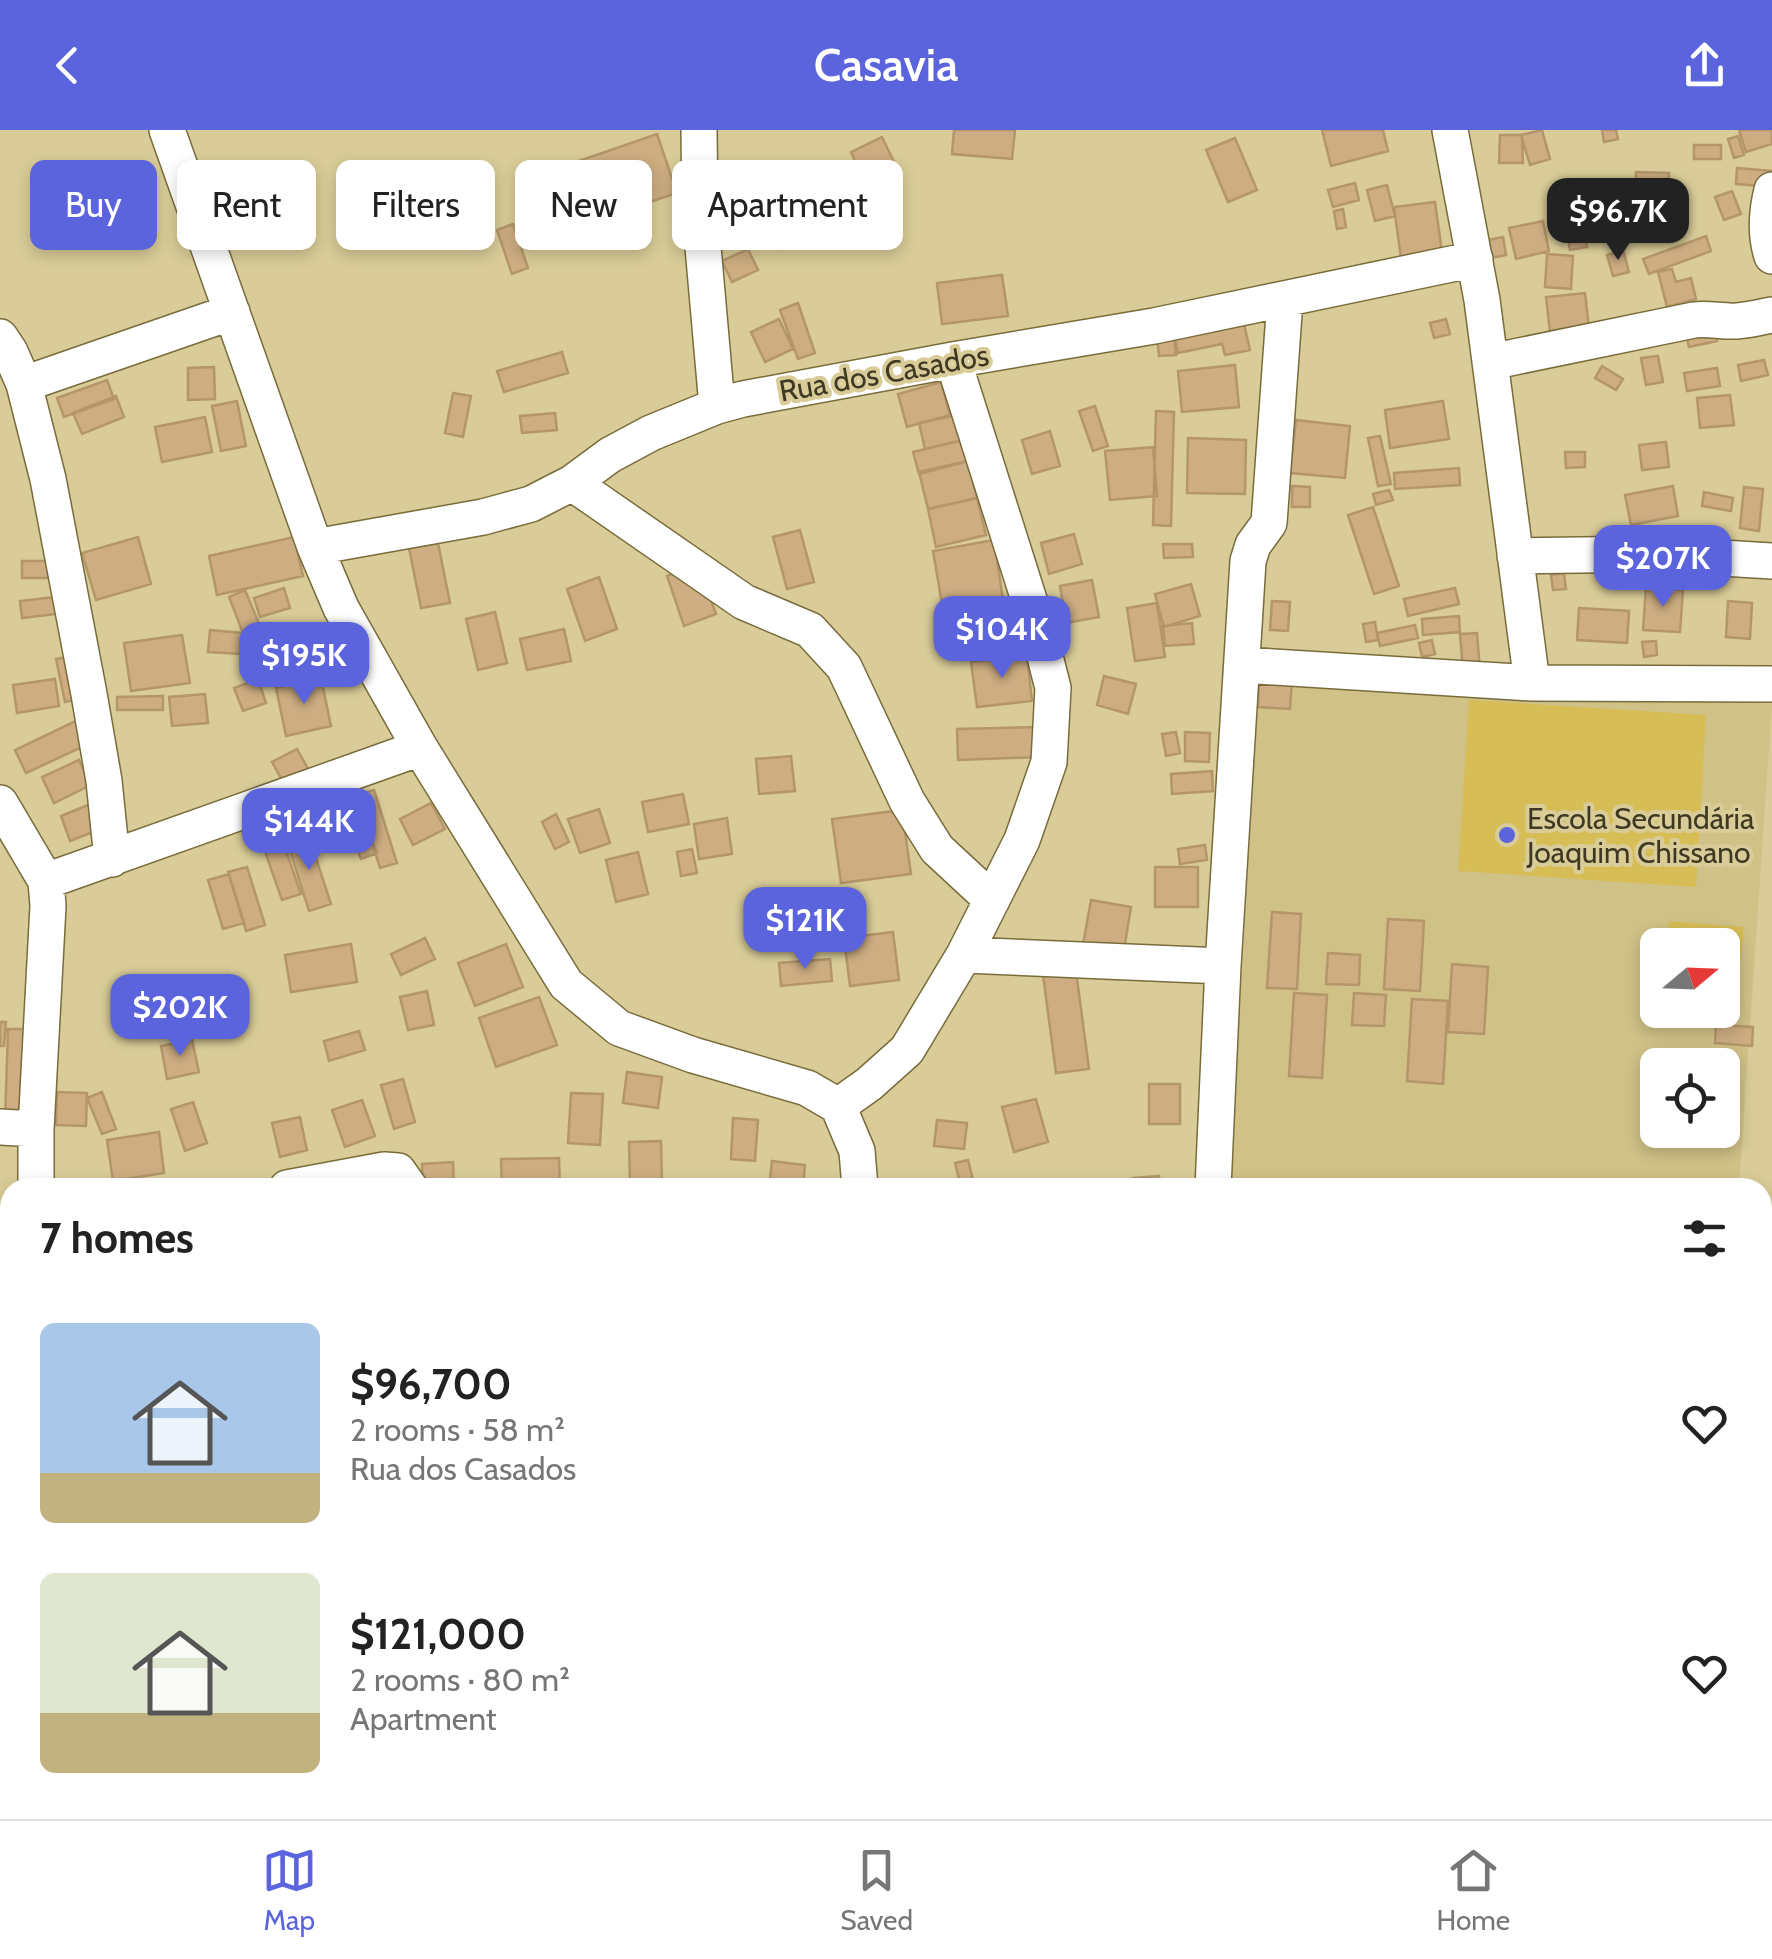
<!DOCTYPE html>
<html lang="en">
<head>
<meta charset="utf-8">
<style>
	:root { --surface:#fff; --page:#f6f6f6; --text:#222; --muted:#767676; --line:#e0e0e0; --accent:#5b64dc }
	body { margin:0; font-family:Cabin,sans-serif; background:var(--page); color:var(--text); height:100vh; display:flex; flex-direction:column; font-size:38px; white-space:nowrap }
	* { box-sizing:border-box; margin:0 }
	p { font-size:32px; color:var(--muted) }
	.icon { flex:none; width:55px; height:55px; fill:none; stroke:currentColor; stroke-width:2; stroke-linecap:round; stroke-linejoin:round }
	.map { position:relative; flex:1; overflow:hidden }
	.sheet { position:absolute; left:0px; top:1048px; width:1772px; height:642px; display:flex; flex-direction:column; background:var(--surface); border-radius:30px 30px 0 0; box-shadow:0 5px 15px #0003 }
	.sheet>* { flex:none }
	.guide { position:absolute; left:30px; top:30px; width:1000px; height:90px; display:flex; gap:20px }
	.needle { width:65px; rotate:71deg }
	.controls { position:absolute; left:1640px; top:798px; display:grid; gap:20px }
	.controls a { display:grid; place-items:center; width:100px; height:100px; border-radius:15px; background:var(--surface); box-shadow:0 5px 15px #0003; font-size:50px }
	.price { position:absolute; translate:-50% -85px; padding:0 22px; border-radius:20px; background:var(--accent); color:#fff; font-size:32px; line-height:65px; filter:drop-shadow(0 2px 5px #0008) }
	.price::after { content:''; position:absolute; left:50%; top:60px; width:30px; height:22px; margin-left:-15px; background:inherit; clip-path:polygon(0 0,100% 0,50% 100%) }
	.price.current { background:#222; color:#fff }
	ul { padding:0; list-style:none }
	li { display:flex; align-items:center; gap:30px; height:250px; padding:0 40px }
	li span { display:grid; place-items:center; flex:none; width:280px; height:200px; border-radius:15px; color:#555 }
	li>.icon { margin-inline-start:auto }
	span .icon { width:120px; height:120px; fill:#fffc; stroke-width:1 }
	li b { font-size:42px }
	h2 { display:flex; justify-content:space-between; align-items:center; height:120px; padding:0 40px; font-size:42px }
	.pill { padding:0 35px; border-radius:15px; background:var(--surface); box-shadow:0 5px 15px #0003; font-size:35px; line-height:90px }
	.pill.current { background:var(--accent); color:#fff }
	header { display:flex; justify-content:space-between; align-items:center; height:130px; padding:0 40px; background:var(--accent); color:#fff; font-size:45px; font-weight:600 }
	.tabs { display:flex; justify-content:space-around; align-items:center; height:140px; border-top:2px solid var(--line); background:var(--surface); font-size:28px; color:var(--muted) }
	.tabs a { display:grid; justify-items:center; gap:5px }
	.tabs .current { color:var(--accent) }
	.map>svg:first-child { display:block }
	.built { fill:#d0c187; fill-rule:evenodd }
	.green { fill:#d6bd56 }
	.building { fill:#cdad81; stroke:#b4966a; stroke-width:2.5 }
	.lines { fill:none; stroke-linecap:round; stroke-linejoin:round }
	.minor-casing { stroke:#786c3b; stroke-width:38 }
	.major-casing { stroke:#fff; stroke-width:45 }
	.minor { stroke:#fff; stroke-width:35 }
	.major { stroke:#ecc3e2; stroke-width:42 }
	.poi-dot { fill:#5b64dc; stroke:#d9cc98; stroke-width:4 }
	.labels { text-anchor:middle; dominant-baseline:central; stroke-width:8; stroke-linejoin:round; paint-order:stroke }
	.street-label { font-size:30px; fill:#3f3924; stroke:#d9cc98 }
	.poi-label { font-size:30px; fill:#3f3924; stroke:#d9cc98; text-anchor:start }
</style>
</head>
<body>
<header><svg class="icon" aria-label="back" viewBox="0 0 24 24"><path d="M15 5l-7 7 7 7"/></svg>Casavia<svg class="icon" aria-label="share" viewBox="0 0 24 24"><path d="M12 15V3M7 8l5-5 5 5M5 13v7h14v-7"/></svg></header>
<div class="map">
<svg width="1772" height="1689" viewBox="0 0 1772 1689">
	<rect width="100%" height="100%" fill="#d9cc98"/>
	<path class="built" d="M1259,541L1772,574L1739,1057L1230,1058ZM1658,815H1722V880H1658ZM1658,935H1722V1000H1658Z"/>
	<path class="green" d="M1469,570L1706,585L1696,757L1458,741Z
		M1669,791L1744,797L1735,889L1661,882V880H1722V815H1667Z"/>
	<path class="building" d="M954,0H1015L1012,29L952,24Z
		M1322,0H1383L1388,21L1331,36Z
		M1542,0L1550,29L1530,35L1521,5Z
		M1602,0H1616L1618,9L1604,12Z
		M1739,0H1772V14L1746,22Z
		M657,4L677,63L584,94L564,36Z
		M1500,5H1522L1523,33H1499Z
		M1738,6L1744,25L1734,28L1728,9Z
		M882,7L896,36L864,50L851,22Z
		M1235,8L1257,60L1228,72L1206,20Z
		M1694,15H1721V29H1694Z
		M1737,38L1772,41V57L1736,54Z
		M1636,42L1669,43L1668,86L1635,85Z
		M1355,53L1359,70L1333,77L1328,60Z
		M1387,55L1395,86L1375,91L1367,60Z
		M1732,61L1741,84L1724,90L1715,67Z
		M872,67L882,99L864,104L854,72Z
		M1435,72L1442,122L1401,128L1394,77Z
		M1580,74L1587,117L1570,120L1563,77Z
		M1343,79L1346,97L1337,99L1334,81Z
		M1543,91L1549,121L1516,129L1509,98Z
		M513,94L528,138L512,144L497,100Z
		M799,94L805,109L778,119L773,104Z
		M1706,106L1711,121L1649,144L1643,129Z
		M1503,107L1506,125L1491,128L1488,110Z
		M748,119L758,140L732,152L722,131Z
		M1623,120L1629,142L1613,146L1607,125Z
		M1547,124L1573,126L1571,159L1545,157Z
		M1672,139L1676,152L1691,148L1696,169L1667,177L1658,142Z
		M1002,145L1008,186L942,194L937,153Z
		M1585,163L1589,198L1550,202L1546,167Z
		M798,173L815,223L798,229L780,180Z
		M779,189L793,219L765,232L751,202Z
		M1446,189L1450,204L1434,208L1430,193Z
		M1244,194L1250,220L1225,225L1222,214L1178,223L1175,209Z
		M1714,197L1717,211L1689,217L1686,204Z
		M1174,207L1176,225L1159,226L1157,208Z
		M562,222L568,243L504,262L497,241Z
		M1658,226L1663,252L1646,255L1641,228Z
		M1764,230L1768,245L1741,251L1738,235Z
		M1235,235L1239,277L1182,282L1178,241Z
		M1602,236L1623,249L1616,260L1595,248Z
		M214,237L215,269L188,270V238Z
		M1717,238L1720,256L1687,261L1684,243Z
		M107,250L114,269L64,287L57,268Z
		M941,252L950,285L907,297L898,264Z
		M453,263L471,266L463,307L445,303Z
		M1730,265L1734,295L1700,298L1697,268Z
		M116,266L124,287L82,304L73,283Z
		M237,271L246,316L221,321L212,276Z
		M1443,271L1449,309L1390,318L1385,280Z
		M1095,276L1108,316L1093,321L1079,281Z
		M1156,281L1174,282L1171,396L1153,395Z
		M555,283L557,300L522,303L520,286Z
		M957,285L963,310L925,319L919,293Z
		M205,287L212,322L162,332L155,297Z
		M1296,290L1350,296L1345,348L1290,343Z
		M1050,301L1060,336L1032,344L1022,310Z
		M1380,306L1391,354L1378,356L1368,308Z
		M1188,308L1246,310L1245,364L1187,363Z
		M963,310L968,331L919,344L913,322Z
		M1666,312L1669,337L1642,340L1639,315Z
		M1153,317L1157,366L1110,370L1105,321Z
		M1565,322H1585V337L1566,338Z
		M968,331L977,368L928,379L919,342Z
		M1459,338L1460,355L1395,359L1394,343Z
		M1292,356L1310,357V377H1292Z
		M1673,356L1678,386L1631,395L1625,365Z
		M1744,357L1763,359L1759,401L1740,398Z
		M1389,360L1393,370L1376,375L1373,364Z
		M1704,362L1733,368L1731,381L1702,376Z
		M977,368L986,405L936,417L928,379Z
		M1373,377L1399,456L1374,464L1348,385Z
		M800,400L814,452L787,459L773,407Z
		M1074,404L1082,434L1049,444L1041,413Z
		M138,407L151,454L96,470L82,423Z
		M294,407L303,446L217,465L209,426Z
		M994,410L1003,470L943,480L933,421Z
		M438,413L450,473L421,478L409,418Z
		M1163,414H1192L1193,427L1164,428Z
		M22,431H58L57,448H22Z
		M698,434L716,484L684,496L667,446Z
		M1564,443L1566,459L1553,460L1551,445Z
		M599,447L617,499L585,511L567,459Z
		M1092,450L1099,487L1066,493L1060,456Z
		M1191,454L1200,486L1164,497L1155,464Z
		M1646,457L1683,460L1680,502L1643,500Z
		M284,458L290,478L260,487L254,468Z
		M1455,458L1459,474L1408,486L1404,469Z
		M245,460L260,496L243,503L229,467Z
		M63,466L64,483L22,488L20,471Z
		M1272,471L1290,472L1288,501L1270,500Z
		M1728,471L1752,473L1750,509L1726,507Z
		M1157,473L1165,527L1135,531L1127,478Z
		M1579,478L1629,481L1627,513L1577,510Z
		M495,482L507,533L478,540L466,489Z
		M1459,486L1460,502L1423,505L1422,489Z
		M1375,492L1378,510L1366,512L1363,494Z
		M1192,493L1194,514L1165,516L1163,496Z
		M1415,495L1418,508L1380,516L1377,503Z
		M564,499L571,531L527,540L520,509Z
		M210,500L243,503L242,524L208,522Z
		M1477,503L1480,540L1463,541L1460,504Z
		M182,505L190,553L131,561L124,513Z
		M1432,510L1435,524L1422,527L1419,513Z
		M1656,511L1657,525L1644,527L1642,512Z
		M74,526L83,568L65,572L56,529Z
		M1027,526L1032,571L977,577L971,532Z
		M1104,546L1136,554L1128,584L1097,575Z
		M321,548L331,596L286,606L276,558Z
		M55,549L59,576L17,583L13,555Z
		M258,549L266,573L243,581L234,558Z
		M1259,549L1292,551L1290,579L1258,577Z
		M205,564L208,593L172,596L169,567Z
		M163,566V580H117V567Z
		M82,588L93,612L26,643L15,620Z
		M1040,597L1041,627L958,630L957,599Z
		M1176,602L1180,623L1166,626L1162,604Z
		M1185,602L1210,603L1209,632L1185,631Z
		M297,619L311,644L286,657L272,632Z
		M791,626L795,661L759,664L756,629Z
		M79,630L91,655L54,673L42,647Z
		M1212,641L1213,661L1172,664L1171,644Z
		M374,660L397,733L380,738L357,665Z
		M683,664L689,694L648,702L642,672Z
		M353,665L377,723L361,729L338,671Z
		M431,673L445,699L413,715L400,689Z
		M88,675L98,700L70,711L61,686Z
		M599,679L610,713L580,723L568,689Z
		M902,680L911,744L841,753L832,689Z
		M556,684L569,712L555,719L542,692Z
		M727,688L732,724L699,729L694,694Z
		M308,704L331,774L309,781L287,711Z
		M282,709L301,764L282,770L263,716Z
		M1205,715L1207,730L1180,734L1178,719Z
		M692,719L697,743L681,746L677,722Z
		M638,722L648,764L616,772L606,730Z
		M247,737L265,795L246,801L228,742Z
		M1155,737H1198V777H1155Z
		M229,744L244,793L223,799L208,750Z
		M1091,770L1131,777L1123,826L1082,820Z
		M1272,782L1301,784L1297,859L1267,858Z
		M1388,789L1424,791L1420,861L1384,859Z
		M893,802L899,850L850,856L844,808Z
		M425,808L435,829L401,845L391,824Z
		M351,814L357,852L291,862L285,825Z
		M506,814L523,857L475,876L458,833Z
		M1328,823L1360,825L1359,855L1326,854Z
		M830,829L832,851L781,856L779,833Z
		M1452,834L1488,837L1484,904L1448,902Z
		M1076,841L1089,939L1056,943L1043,845Z
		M427,861L434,895L408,900L400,867Z
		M1294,863L1327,865L1322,948L1289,946Z
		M1354,863L1386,865L1384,896L1352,895Z
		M539,867L557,915L496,937L479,888Z
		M1412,869L1448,871L1443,954L1407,951Z
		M0,892H6L4,916H0Z
		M1716,895L1753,897L1752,916L1715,913Z
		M8,899H31L29,991L5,990Z
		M359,901L365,920L329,931L324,911Z
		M192,910L199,942L167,949L161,916Z
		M627,942L662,947L658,978L623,973Z
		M403,949L415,992L394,999L381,955Z
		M1149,954H1180V994H1149Z
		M57,962L87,963L86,996L56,995Z
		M102,962L116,999L102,1004L87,968Z
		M571,963L603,964L600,1015L568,1013Z
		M1036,969L1048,1012L1014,1022L1002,977Z
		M362,970L375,1006L345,1017L332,980Z
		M193,972L207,1013L185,1021L171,979Z
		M300,987L307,1020L280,1027L272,993Z
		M733,988L758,990L755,1031L731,1029Z
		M937,990L967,993L964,1019L934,1016Z
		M159,1002L164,1043L113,1051L107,1010Z
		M661,1011L662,1052H630L629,1012Z
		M559,1028L560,1058H502L501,1029Z
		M968,1030L974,1054L961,1057L955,1033Z
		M772,1031L805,1035L803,1058H769Z
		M453,1032L454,1058H423L422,1034Z
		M1159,1046L1160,1058H1134L1133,1048Z
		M10,1123V1148H0V1124Z
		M10,1462V1490L0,1491V1463Z
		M4,1602H10V1631H5Z
		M820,1680H870V1689H819Z
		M1431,1680H1455L1454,1689H1431Z
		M1494,1680H1589L1588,1689H1494Z
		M1637,1680H1733L1732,1689H1636Z"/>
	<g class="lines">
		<defs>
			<path id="minor" d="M167,0L315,417L341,478L420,618L566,854L619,898L693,925L807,958L838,976L857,1021L860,1058
				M699,0L700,83L717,276
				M1450,0L1482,170L1532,553
				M1772,60C1767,80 1765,105 1772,126
				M0,207L10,222L24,254L48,349L89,564L104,651L112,729
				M1490,232L1694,190C1709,188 1722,192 1737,191C1749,190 1761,187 1772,185
				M24,254L232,182
				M572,353L744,472L810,500L844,537L907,671L937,719L992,770
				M315,417L483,387L531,374L572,353L610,325L651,303L717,276L743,269L953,230L1154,196L1475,129
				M1515,426L1656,424L1772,431
				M1242,535L1532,553L1772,554
				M0,673L46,751L48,776L36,999V1058
				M46,751L420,618
				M964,825L1223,836
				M838,976L869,954L907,920L964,825L1022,710L1049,632L1053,558L1037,495L953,230
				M0,997L36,999
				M287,1058L384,1040L398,1041L410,1058
				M1213,1058L1223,836L1248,431L1253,415L1269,393L1285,170
				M1762,1118L1772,1119
				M0,1280L10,1282
				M1762,1587L1772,1588
				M244,1689V1680
				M889,1689L890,1680"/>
			<path id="major" d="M12,1680L193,1689"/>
		</defs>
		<use href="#minor" class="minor-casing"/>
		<use href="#major" class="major-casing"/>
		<use href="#minor" class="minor"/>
		<use href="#major" class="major"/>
	</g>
	<circle class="poi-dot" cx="1507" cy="705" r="10"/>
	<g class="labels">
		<g class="street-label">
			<text transform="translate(884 243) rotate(-10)">Rua dos Casados</text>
		</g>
		<g class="poi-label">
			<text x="1527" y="688">Escola Secundária<tspan x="1527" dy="34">Joaquim Chissano</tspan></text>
		</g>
	</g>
</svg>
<div class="controls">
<a><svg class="needle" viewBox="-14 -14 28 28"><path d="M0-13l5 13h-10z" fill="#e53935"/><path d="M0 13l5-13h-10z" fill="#767676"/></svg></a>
<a><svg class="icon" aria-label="locate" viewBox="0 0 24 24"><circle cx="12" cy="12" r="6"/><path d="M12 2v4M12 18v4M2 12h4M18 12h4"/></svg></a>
</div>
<b class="price current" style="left:1618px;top:133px">$96.7K</b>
<b class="price" style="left:1663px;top:480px">$207K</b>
<b class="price" style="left:1002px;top:551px">$104K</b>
<b class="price" style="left:304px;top:577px">$195K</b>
<b class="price" style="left:309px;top:743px">$144K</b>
<b class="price" style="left:805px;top:842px">$121K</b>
<b class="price" style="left:180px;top:929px">$202K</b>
<div class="guide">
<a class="pill current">Buy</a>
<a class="pill">Rent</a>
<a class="pill">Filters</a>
<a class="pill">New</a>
<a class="pill">Apartment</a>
</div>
<section class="sheet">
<h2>7 homes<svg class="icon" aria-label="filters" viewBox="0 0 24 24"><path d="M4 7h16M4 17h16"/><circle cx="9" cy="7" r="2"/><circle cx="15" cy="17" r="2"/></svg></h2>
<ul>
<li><span style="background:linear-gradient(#a9c7e8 75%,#c2b280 0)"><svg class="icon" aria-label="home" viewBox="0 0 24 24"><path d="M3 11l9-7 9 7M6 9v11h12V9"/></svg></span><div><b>$96,700</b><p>2 rooms · 58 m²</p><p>Rua dos Casados</p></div><svg class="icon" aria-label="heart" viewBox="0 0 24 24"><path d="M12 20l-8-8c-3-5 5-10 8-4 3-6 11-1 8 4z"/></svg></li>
<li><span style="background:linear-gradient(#dfe7d0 70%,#c2b280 0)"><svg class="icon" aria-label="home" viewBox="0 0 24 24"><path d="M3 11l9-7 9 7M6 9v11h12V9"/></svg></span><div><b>$121,000</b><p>2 rooms · 80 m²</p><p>Apartment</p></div><svg class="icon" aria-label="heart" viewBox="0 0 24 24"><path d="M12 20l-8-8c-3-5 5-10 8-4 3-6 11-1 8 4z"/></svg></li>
</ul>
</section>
</div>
<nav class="tabs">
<a class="current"><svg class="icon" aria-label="map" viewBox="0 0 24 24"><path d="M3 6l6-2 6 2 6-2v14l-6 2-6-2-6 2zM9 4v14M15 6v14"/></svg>Map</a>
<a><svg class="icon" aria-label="saved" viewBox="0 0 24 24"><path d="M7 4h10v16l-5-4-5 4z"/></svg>Saved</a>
<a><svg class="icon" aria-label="home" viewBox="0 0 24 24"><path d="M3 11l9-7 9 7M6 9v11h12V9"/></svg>Home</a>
</nav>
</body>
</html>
